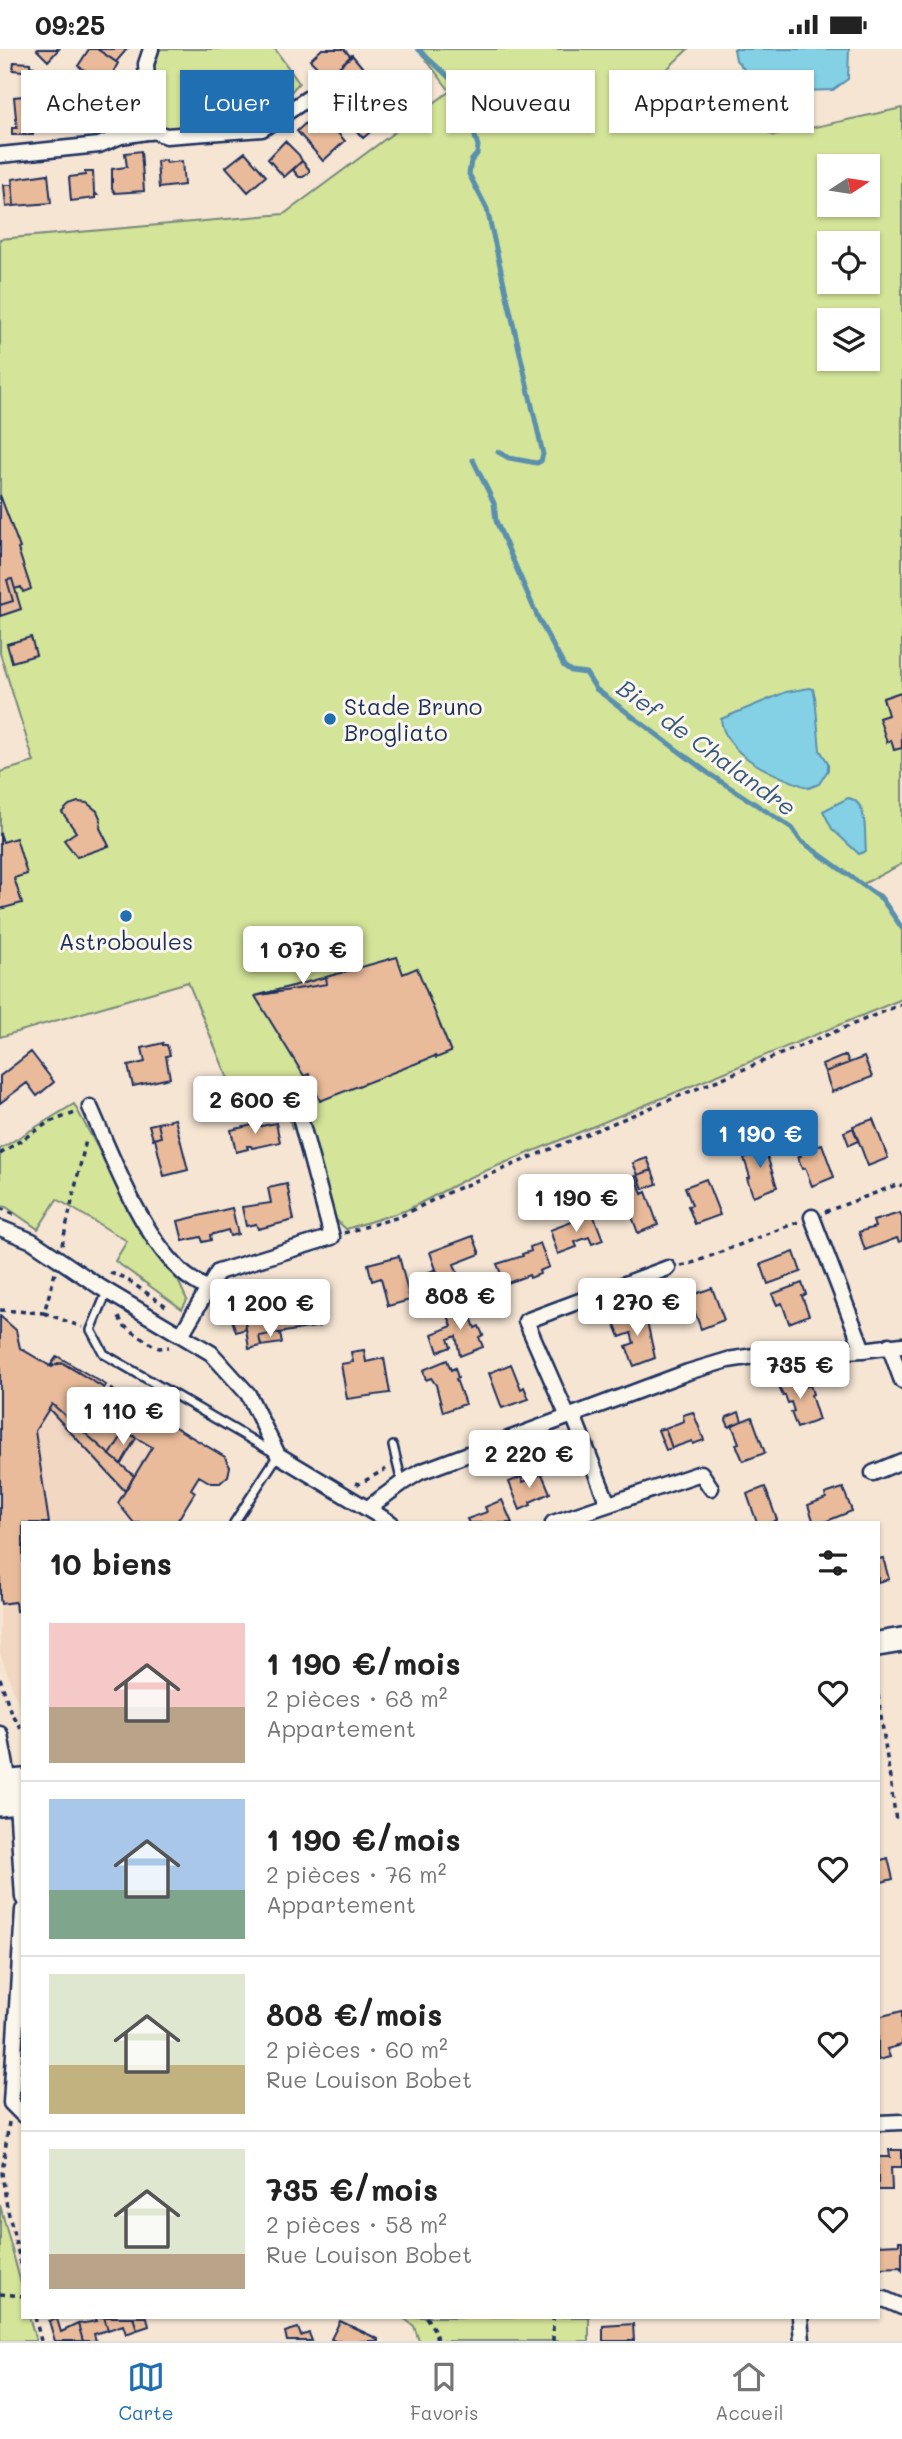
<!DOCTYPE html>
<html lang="fr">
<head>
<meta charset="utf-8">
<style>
	:root { --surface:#fff; --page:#f6f6f6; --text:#222; --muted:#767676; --line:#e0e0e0; --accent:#1f6fb2 }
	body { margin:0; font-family:Mali,sans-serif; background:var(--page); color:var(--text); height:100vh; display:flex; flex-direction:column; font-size:26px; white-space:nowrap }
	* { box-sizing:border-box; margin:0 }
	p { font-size:23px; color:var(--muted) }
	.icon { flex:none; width:38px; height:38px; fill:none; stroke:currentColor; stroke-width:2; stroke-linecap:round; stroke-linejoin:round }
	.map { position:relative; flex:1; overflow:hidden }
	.panel { position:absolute; left:21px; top:1472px; width:859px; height:798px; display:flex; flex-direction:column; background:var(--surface); border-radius:0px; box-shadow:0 2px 5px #0004 }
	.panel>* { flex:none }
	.top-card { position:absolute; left:21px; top:21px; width:861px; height:63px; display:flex; gap:14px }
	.needle { width:46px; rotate:78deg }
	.tools { position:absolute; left:817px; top:105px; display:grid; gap:14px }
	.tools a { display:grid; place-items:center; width:63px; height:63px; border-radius:0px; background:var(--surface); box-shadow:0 2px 5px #0004; font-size:35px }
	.price { position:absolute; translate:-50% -60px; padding:0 16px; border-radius:7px; background:#fff; color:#222; font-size:23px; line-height:46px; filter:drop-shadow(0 2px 4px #0008) }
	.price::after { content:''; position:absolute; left:50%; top:42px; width:21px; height:16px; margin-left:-10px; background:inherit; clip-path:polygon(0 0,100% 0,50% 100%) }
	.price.current { background:var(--accent); color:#fff }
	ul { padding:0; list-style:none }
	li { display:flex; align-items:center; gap:21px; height:175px; padding:0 28px }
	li+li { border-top:2px solid var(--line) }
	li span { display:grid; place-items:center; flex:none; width:196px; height:140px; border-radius:0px; color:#555 }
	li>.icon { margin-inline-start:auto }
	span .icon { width:84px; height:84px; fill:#fffc; stroke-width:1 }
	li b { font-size:30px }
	h2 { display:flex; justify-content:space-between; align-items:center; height:84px; padding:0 28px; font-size:30px }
	.pill { padding:0 24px; border-radius:0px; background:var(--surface); box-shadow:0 2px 5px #0004; font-size:24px; line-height:63px }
	.pill.current { background:var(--accent); color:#fff }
	.status { display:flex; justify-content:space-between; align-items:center; height:49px; padding:0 35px; background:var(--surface); direction:ltr }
	.status svg { height:19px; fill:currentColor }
	.menu { display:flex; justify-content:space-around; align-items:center; height:98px; border-top:2px solid var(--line); background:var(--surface); font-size:19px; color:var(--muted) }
	.menu a { display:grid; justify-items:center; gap:4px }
	.menu .current { color:var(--accent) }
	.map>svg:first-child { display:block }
	.built { fill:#f2d8c2 }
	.green { fill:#d4e498; stroke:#788a7b; stroke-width:2; fill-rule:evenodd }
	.water { fill:#84d0e4; stroke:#5a90ae; stroke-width:2 }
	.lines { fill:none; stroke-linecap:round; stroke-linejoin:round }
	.stream { stroke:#5a90ae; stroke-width:5 }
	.building { fill:#eabb9a; stroke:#1b2f5e; stroke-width:2 }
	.service-casing { stroke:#1b2f5e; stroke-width:12 }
	.minor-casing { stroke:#1b2f5e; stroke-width:19 }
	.primary-casing { stroke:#1b2f5e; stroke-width:28 }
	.path { stroke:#1b2f5e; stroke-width:3.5; stroke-dasharray:5 5; stroke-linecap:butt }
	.service { stroke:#fbf7ec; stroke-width:7 }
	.minor { stroke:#fbf7ec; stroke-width:14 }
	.primary { stroke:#fbf7ec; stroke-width:23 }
	.poi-dot { fill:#1f6fb2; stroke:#fbf7ec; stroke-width:2.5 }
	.labels { text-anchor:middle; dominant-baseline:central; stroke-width:6; stroke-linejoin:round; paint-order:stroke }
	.poi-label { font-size:23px; fill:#1b2f5e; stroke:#fbf7ec; text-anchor:start }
	.water-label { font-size:24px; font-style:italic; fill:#355780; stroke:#fbf7ec }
</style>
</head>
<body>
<div class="status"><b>09:25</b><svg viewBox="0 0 49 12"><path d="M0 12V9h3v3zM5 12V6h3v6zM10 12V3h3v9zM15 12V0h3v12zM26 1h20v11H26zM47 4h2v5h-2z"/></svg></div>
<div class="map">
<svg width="902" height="2292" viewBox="0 0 902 2292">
	<rect width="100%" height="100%" fill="#f6e5d3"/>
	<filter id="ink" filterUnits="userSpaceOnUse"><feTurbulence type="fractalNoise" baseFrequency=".0143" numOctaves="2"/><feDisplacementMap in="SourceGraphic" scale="14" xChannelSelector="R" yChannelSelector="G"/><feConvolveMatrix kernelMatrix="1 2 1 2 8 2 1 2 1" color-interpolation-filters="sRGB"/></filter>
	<g filter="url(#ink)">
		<path class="built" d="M0,1267L16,1281L21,1299L50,1317L57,1307L106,1336L103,1341L108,1344L111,1340L225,1408L230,1418L228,1427L220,1434H211L199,1427L191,1440L195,1443L176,1473L23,1474V1669L0,1604Z"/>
		<path class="green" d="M160,0H275L299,34L271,65L260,72L170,81L159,75L154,19Z
			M418,0H688L663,24L774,87L902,59V815L861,836L881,846L902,879V950L468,1129L407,1161L346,1180L333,1168L308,1074L292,1080L280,1035L234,1044L188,933L0,988V723L34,713L0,604V190L284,165L450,42ZM830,117H868V156H830ZM830,194H868V233H830ZM830,271H868V310H830Z
			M74,1055L138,1173L176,1227L187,1251L182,1260L115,1212L127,1192L57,1150L38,1180L6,1158L0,1157V1100Z
			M0,2156L23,2242V2268H29L36,2292H0Z
			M402,2268H589V2292H419L414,2277Z"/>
		<path class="water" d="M734,0H849L848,30L833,41L770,43L753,31L736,11Z
			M810,639L813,640L815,648L820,701L828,714V721L819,735L809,739C778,727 725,709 721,670L786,643Z
			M848,749C869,752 864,786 866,802L859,805L832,780L823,762Z"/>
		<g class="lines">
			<path class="stream" d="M418,0L455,34L463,70L472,78L478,97L477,105L471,112L469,125L487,160L543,405L541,412L537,414L509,409L498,403
				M473,411L494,454L496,472L539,571L564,617L571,622L586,624L596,640L708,724L792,779L801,792L882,850L902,879"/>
		</g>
		<path class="building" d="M38,0H59L48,12L37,1Z
			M89,0H97L118,14L107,35L78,17Z
			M97,0H127L116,13Z
			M322,0H344L351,8L327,28L310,11Z
			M352,6L368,25L343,47L329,27Z
			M14,13L30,14V17L34,18L33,23L13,21Z
			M382,36L392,48L385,54L375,43Z
			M373,41L393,64L363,89L353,78L364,68L355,57Z
			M44,45L46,70L32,71L33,86H12V79H17L14,48Z
			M97,48L99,74L63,80L60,52Z
			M308,72L318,83L329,74L345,92L323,112L297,82Z
			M285,92L299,106L302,112L284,128L268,110Z
			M141,102L144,142L115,144L112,139V120L127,118L125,104Z
			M245,103L266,127L248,143L226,118Z
			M165,111L166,114L182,112L184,136L159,139L157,112Z
			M302,112L309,120V124L303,128H299L293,121Z
			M85,123H93L94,143L97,146H95V149L71,152L69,128L85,126Z
			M48,125L51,154L14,157L12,130Z
			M4,136H12L14,157L6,158Z
			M0,446L20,499L18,500L31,540L23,543L21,538L15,540L12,530L7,531L13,552L0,556Z
			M12,530L21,560L0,567V556L13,552L7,531Z
			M31,588L36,606L12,613L7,595Z
			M901,643L902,699L894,701L891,691L887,693L879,669L888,666L883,649Z
			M78,753L87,754L97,762L101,771L100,779L109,797L77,808L64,791L76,783L62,763L69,756Z
			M0,784L3,793L16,789L27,825L14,829L22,854L0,860Z
			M397,908L403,925L417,919L451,1003L436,1009L435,1007L320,1052L309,1025L304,1027L255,947L327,935L326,928Z
			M326,928L327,935L255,947Z
			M163,994V996H167L170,1006L166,1007L170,1029L133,1037L128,1017L145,1013L142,999Z
			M31,1003L54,1033L37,1047L27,1034L0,1054V1027Z
			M846,1006L849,1014L825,1023L822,1016Z
			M864,1008L872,1028L832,1043L825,1023Z
			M175,1070L188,1121L164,1127L155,1090L161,1088L158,1074Z
			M873,1070L888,1109L868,1117L853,1077Z
			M158,1074L161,1088L153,1090L149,1076Z
			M261,1074V1077L276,1074L280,1093L252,1099L251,1097H247L248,1100L236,1103L231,1081Z
			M853,1079L858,1092L849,1096L844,1083Z
			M762,1091L777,1138L753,1147L747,1129L750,1128L744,1109L752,1106L749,1097Z
			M822,1095L834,1128L812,1137L805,1119L802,1120L798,1108L801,1107L799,1103Z
			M647,1109L652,1121L638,1126L633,1114Z
			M652,1121L657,1135L643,1140L638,1126Z
			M636,1127L642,1145L646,1143L658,1176L638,1184L626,1151L630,1149L624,1131Z
			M706,1130L720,1166L695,1175L688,1157L692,1156L685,1138Z
			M287,1135L294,1171L258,1180L256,1175L246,1177L242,1158L271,1154L268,1139Z
			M589,1153L593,1165L584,1169L579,1156Z
			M232,1159L238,1185L230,1187L228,1181L210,1186L211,1191L203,1193L201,1188L183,1192L178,1172Z
			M900,1164L902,1169V1192L899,1193L897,1189L865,1201L859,1183L875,1178L873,1172Z
			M593,1165L603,1191L592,1195L589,1188L575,1193L577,1198L558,1205L550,1181Z
			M473,1187L480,1205L454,1215L458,1226L440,1232L430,1203Z
			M540,1194L549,1218L539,1222L540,1225L530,1229L529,1226L505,1235L497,1215L523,1207L522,1205L531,1202L530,1198Z
			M794,1203L801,1223L768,1235L761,1215Z
			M399,1207L410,1251L388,1257L381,1229L372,1232L368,1215Z
			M436,1220L442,1236L433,1239L427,1224Z
			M802,1234L806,1245L802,1247L809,1266L789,1274L782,1254L777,1256L772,1245Z
			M712,1239L724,1271L701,1280L689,1247Z
			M316,1249L321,1277L309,1279L303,1251Z
			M303,1251L309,1279L259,1287L261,1297L249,1300L244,1266L286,1258L285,1254Z
			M466,1255L475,1279L479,1277L483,1286L479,1288L483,1298L460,1307L456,1287L448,1290L451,1298L438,1303L432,1285L452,1277L446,1262Z
			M645,1263L655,1309L634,1317L626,1297L634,1294L631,1284L620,1288L614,1273Z
			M0,1267L16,1281L20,1299L52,1318L58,1314L64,1315L104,1339L103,1341L109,1344L111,1340L225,1408L230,1418L228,1427L220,1434H211L199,1427L191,1440L195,1443L176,1474H134L118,1454L152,1398L125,1382L110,1406L52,1355L35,1382L49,1474H23V1561L16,1562L15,1553L1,1555L0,1550Z
			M244,1268L246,1280L236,1283L232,1271Z
			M280,1284L282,1294L261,1297L259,1287Z
			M364,1301L366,1313L384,1309L390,1344L347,1350L341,1315L353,1313L351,1303Z
			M57,1307L106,1336L104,1339L63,1314L50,1317Z
			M447,1311L451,1321L455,1319L458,1329L456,1330L465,1355L443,1363L436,1336L431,1329L426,1331L423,1321Z
			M511,1315L521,1340L524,1338L529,1350L502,1359L489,1324Z
			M801,1327L805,1338L810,1336L813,1345L811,1346L819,1371L797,1379L791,1363L794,1362L791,1353L788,1354L785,1346L783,1347L778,1336Z
			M52,1355L134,1427L125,1442L49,1360Z
			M693,1363L704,1391L693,1395L692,1392L672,1399L665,1379L684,1372L683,1366Z
			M739,1363L742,1372L729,1378L726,1371L727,1368Z
			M752,1368L765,1404L743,1412L736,1395L739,1394L732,1376Z
			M665,1379L672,1399L666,1401L658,1381Z
			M125,1382L136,1389L121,1415L110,1406Z
			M542,1425L550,1444L530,1453L531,1456L520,1461L509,1433L521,1428L523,1433Z
			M765,1438L777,1471L770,1474H757L747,1445Z
			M843,1439L852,1462L822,1474H814L808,1456L826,1449L825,1445Z
			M502,1451L512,1474H469L467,1470L487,1463L485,1458Z
			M883,1509L889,1530L878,1533V1510Z
			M888,1809L893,1830L878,1834V1812Z
			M902,1962V1996L887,2000L890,2008L878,2011V1968Z
			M889,2101H902V2118H891L892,2141H878V2108H890Z
			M899,2192H902V2221L900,2218L879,2219L878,2196L899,2195Z
			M95,2268H104L108,2281L94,2285L96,2292H83L78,2275L97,2272Z
			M104,2268H133L137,2281L126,2285L123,2276L108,2281Z
			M133,2268H147L149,2277L137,2281Z
			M57,2270L61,2283L78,2275L83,2292H55L49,2272Z
			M340,2272L378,2290V2292H335L331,2290Z
			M633,2275L634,2292H603V2277Z
			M298,2279L301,2287L309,2284L312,2292H287L285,2283Z"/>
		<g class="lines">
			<defs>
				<path id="service" d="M107,1243L91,1281L104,1305L278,1406L234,1474
					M393,1397L402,1434"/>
				<path id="minor" d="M150,83L146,15L151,0
					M0,106L99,96L121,87L153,82L166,87L262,80L313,46
					M90,1058C113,1110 139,1181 180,1221C187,1229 198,1234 207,1240
					M812,1168L863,1301
					M0,1179L32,1192L100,1238L211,1304L248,1345L278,1406L391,1474
					M181,1286L218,1223L332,1188L301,1072V1057
					M889,1296L902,1332
					M573,1366L608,1455
					M568,1368L526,1272L668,1219
					M873,1424L902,1412
					M368,1459L402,1434L420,1423L688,1323L728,1311L754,1307L863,1301L902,1296
					M553,1474L701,1424L711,1439
					M0,1685L9,1733L17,1753L23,1849
					M23,1861L11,2054L23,2066
					M878,2074L902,2073
					M878,2251L884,2250L902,2258
					M800,2268L802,2292"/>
				<path id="primary" d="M878,1595L902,1591
					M0,1734L23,1732
					M0,1755L23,1752"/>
			</defs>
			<use href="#service" class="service-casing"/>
			<use href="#minor" class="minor-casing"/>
			<use href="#primary" class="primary-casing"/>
			<path class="path" d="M0,1105L49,1073L78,1063
				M0,1159L17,1167
				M825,1163L899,1135L902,1137
				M344,1184L399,1168L447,1144L536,1106L902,955
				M62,1196L86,1091
				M681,1217L690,1215L798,1173
				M110,1224L123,1228L169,1259
				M0,1261L44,1264L55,1224
				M44,1264L82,1278
				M119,1268L123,1276L154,1297L159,1299L169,1298
				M356,1434L359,1435L386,1420
				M0,1629L11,1664L23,1683
				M878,1646L896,1772
				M9,2073L2,2124L7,2158L23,2223
				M0,2245L23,2247
				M35,2268L41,2292
				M426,2268L435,2282L437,2292
				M553,2292V2268"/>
			<use href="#service" class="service"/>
			<use href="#minor" class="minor"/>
			<use href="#primary" class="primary"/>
		</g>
	</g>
	<g class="poi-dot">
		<circle cx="330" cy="670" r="7"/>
		<circle cx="126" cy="867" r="7"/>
	</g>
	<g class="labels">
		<g class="poi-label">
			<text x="344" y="657">Stade Bruno<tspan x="344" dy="26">Brogliato</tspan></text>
			<text x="126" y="892" text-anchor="middle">Astroboules</text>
		</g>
		<g class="water-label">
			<text transform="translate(707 698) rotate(36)">Bief de Chalandre</text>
		</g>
	</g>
</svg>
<div class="tools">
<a><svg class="needle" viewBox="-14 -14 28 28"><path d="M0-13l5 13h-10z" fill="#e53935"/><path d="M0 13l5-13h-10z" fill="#767676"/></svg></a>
<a><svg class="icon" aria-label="locate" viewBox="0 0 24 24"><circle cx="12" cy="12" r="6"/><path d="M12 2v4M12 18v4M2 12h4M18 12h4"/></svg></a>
<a><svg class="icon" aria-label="layers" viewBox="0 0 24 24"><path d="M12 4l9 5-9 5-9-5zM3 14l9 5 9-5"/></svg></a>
</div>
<b class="price" style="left:303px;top:937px">1 070 €</b>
<b class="price" style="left:255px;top:1087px">2 600 €</b>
<b class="price current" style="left:760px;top:1121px">1 190 €</b>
<b class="price" style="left:576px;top:1185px">1 190 €</b>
<b class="price" style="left:460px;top:1283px">808 €</b>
<b class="price" style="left:637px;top:1289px">1 270 €</b>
<b class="price" style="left:270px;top:1290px">1 200 €</b>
<b class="price" style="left:800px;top:1352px">735 €</b>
<b class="price" style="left:123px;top:1398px">1 110 €</b>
<b class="price" style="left:529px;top:1441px">2 220 €</b>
<div class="top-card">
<a class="pill">Acheter</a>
<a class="pill current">Louer</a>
<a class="pill">Filtres</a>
<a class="pill">Nouveau</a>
<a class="pill">Appartement</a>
</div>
<section class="panel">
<h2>10 biens<svg class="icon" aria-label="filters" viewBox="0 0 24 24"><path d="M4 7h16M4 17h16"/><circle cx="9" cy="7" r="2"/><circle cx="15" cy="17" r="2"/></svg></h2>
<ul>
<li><span style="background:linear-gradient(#f6c9c9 60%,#b9a48a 0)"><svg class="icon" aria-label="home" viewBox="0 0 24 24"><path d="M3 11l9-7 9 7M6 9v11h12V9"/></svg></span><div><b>1 190 €/mois</b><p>2 pièces · 68 m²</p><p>Appartement</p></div><svg class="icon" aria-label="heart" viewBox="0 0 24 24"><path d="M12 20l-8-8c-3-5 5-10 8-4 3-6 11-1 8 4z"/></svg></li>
<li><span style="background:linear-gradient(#a9c7e8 65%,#7fa58c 0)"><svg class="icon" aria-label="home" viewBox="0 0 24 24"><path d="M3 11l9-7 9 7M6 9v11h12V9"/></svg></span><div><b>1 190 €/mois</b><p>2 pièces · 76 m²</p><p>Appartement</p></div><svg class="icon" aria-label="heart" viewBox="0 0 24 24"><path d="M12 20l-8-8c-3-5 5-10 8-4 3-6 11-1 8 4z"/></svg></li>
<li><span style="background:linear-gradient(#dfe7d0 65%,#c2b280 0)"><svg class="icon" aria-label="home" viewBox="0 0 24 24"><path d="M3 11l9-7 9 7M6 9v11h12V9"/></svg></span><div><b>808 €/mois</b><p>2 pièces · 60 m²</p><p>Rue Louison Bobet</p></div><svg class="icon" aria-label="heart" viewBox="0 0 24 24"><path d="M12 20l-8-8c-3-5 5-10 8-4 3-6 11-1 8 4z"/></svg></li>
<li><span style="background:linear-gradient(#dfe7d0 75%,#b9a48a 0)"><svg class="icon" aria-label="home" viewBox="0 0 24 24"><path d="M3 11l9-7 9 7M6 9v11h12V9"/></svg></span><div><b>735 €/mois</b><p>2 pièces · 58 m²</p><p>Rue Louison Bobet</p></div><svg class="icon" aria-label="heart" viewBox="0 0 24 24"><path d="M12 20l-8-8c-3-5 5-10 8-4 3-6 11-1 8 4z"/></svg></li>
</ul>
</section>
</div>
<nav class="menu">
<a class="current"><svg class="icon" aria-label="map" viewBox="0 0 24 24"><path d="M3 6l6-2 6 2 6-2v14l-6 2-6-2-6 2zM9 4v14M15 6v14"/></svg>Carte</a>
<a><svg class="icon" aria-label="saved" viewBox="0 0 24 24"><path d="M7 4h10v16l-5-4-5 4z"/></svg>Favoris</a>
<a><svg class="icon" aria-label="home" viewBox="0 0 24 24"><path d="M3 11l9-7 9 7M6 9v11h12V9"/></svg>Accueil</a>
</nav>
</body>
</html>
